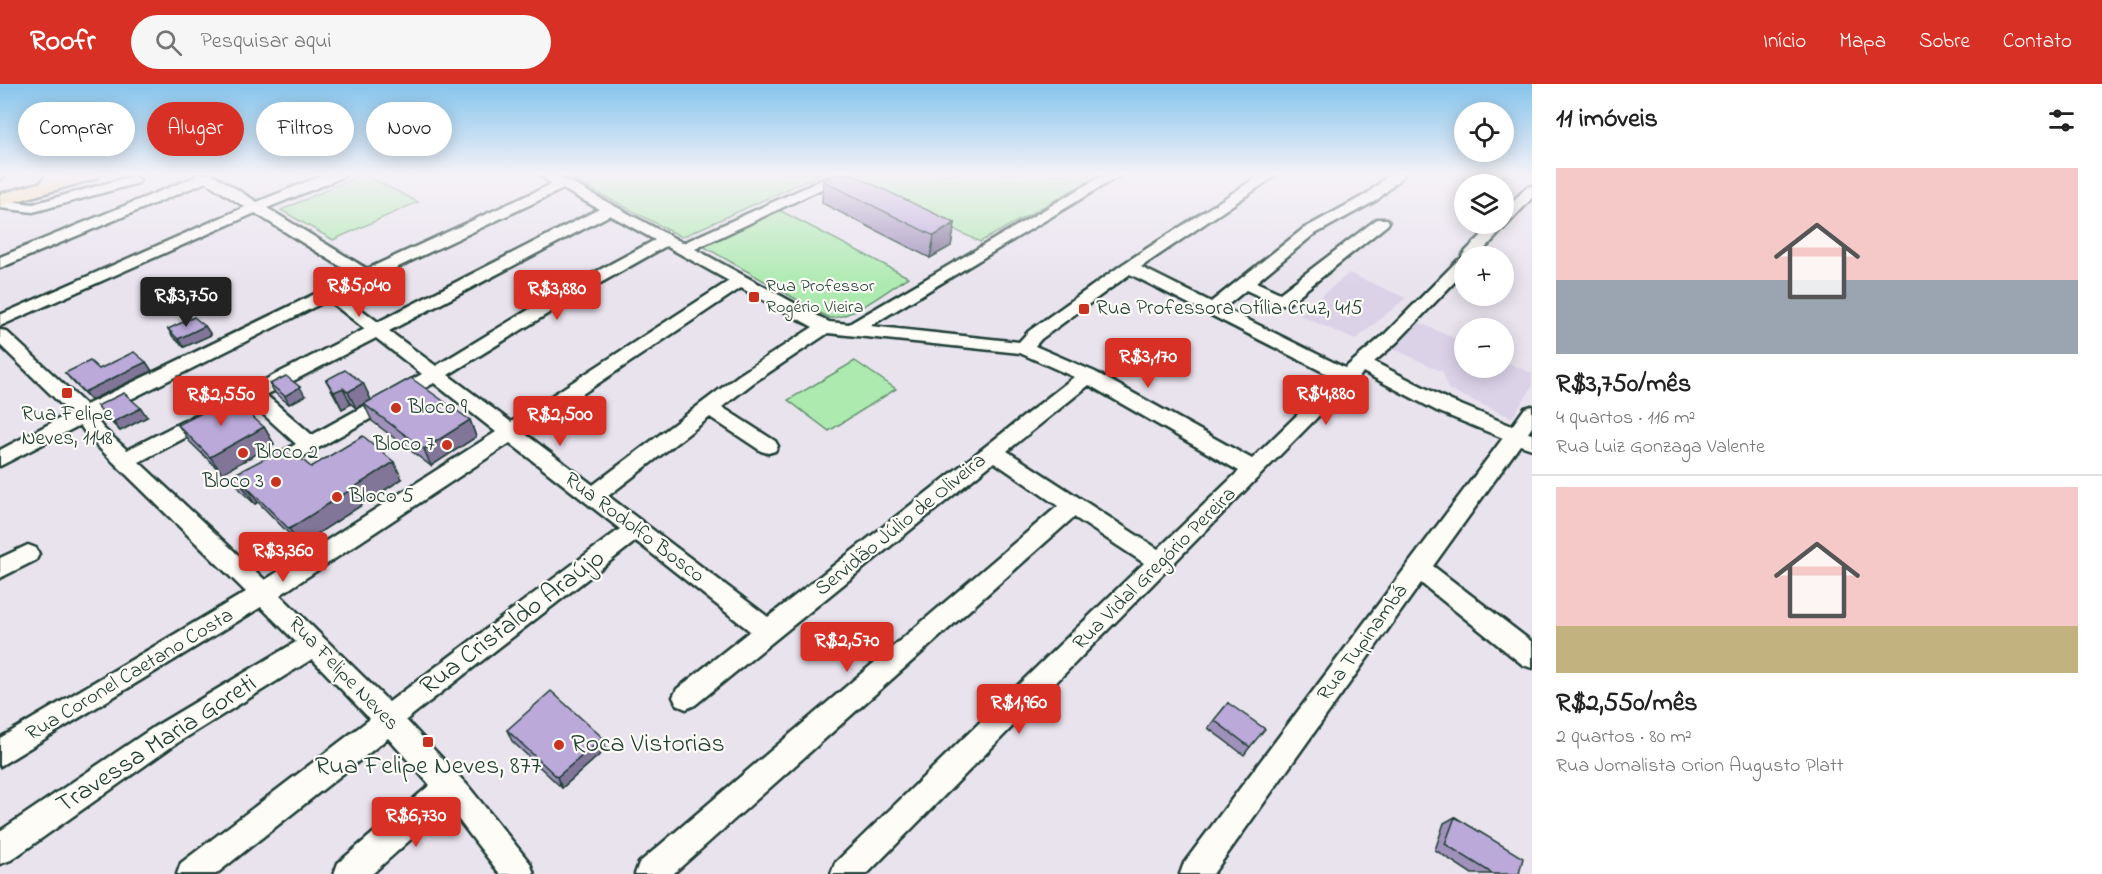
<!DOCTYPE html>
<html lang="pt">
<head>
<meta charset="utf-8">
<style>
	:root { --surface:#fff; --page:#f6f6f6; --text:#222; --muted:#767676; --line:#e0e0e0; --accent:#d93025 }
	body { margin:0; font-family:"Indie Flower",sans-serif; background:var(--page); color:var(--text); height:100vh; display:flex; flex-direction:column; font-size:22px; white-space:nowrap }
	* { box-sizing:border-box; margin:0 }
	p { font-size:20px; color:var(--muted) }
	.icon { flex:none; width:33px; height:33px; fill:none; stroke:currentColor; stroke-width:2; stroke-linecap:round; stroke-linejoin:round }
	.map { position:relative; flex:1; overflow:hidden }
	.side { display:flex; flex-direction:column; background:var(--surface); width:570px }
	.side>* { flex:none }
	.top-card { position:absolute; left:18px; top:18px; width:570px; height:54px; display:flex; gap:12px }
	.buttons { position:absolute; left:1454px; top:18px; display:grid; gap:12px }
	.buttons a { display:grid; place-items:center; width:60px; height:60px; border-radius:50%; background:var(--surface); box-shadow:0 3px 15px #0003; font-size:30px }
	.price { position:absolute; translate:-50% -51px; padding:0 14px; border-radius:6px; background:var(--accent); color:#fff; font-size:20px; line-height:39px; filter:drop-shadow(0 2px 3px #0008) }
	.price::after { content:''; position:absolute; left:50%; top:36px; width:18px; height:14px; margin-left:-9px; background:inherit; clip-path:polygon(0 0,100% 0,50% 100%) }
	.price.active { background:#222; color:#fff }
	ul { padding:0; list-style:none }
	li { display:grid; align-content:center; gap:12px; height:318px; padding:0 24px }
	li+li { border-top:2px solid var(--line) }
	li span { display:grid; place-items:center; height:186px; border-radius:0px; color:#555 }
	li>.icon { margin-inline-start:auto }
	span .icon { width:108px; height:108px; fill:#fffc; stroke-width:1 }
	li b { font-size:26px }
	h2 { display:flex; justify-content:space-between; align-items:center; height:72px; padding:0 24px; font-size:26px }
	.tag { padding:0 21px; border-radius:27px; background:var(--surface); box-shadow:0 3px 15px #0003; font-size:21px; line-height:54px }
	.tag.active { background:var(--accent); color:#fff }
	header { display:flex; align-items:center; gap:36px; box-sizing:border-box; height:84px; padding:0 30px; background:var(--accent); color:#fff }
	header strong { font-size:28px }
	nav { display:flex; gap:33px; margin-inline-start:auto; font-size:21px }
	.search { width:420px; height:54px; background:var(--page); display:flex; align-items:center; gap:15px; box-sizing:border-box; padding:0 21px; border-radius:33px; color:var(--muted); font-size:22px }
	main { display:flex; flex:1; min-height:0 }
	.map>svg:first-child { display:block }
	.built { fill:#dbd2e8 }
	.green { fill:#adeab0; stroke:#669472; stroke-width:1.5 }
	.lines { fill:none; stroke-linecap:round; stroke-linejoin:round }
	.minor-casing { stroke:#1f3d34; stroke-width:5 }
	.major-casing { stroke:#1f3d34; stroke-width:5 }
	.path { stroke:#1f3d34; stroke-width:2; stroke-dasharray:1 3; stroke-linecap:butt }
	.minor { fill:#fdfcf7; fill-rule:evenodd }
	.major { fill:#faddab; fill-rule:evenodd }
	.wall { fill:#a091bb; stroke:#1f3d34; stroke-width:1.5 }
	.shaded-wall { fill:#827698; stroke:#1f3d34; stroke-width:1.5 }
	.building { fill:#baa9d9; stroke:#1f3d34; stroke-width:1.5 }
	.poi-dot { fill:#c8321e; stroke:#fdfcf7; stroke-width:2 }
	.labels { text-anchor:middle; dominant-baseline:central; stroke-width:4.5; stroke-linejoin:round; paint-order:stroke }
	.far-poi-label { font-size:18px; fill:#1f3d34; stroke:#fdfcf7; text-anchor:start }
	.poi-label { font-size:21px; fill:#1f3d34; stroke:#fdfcf7; text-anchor:start }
	.street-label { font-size:21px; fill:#1f3d34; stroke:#fdfcf7 }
	.near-street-label { font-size:26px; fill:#1f3d34; stroke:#fdfcf7 }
	.near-poi-label { font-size:26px; fill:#1f3d34; stroke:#fdfcf7; text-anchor:start }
</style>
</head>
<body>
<header>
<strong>Roofr</strong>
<div class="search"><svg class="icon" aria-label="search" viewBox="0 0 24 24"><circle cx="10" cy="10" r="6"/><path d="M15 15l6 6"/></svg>Pesquisar aqui</div>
<nav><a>Início</a><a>Mapa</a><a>Sobre</a><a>Contato</a></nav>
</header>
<main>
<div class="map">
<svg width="1532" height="790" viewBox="0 0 1532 790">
	<rect width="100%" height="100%" fill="#e9e3ee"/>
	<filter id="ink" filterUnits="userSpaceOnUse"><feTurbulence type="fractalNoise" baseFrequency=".0167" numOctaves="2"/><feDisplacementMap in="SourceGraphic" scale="12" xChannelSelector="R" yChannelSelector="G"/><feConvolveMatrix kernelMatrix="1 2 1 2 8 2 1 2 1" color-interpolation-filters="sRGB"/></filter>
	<g filter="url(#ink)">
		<path class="built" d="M1349,189L1406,214L1355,256L1299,231Z
			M1416,237L1464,259V284H1503V277L1532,289V303L1512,334L1448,305L1443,288L1388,262Z"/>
		<path class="green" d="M363,90L418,118L333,156L281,126Z
			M562,90H821L682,153Z
			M857,90H1093L1098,92L980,158L849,94Z
			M779,126L908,193C888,206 851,235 829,234L703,162Z
			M855,277L896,305L829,347L788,316Z"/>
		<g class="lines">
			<defs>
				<path id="minor" d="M0,90H8L0,95Z
					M48,90H63L47,108H37L35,105Z
					M195,90H212L257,118L326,90H345L343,93L267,124L367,185L552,100L538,90H555L683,159L835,90H853L695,165L829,238L849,240L1105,90H1122L870,242L1019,258L1029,247L1123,180L1262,90H1278L1141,183L1211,218L1303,145L1367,110L1390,90H1405L1377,116L1313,151L1256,198L1280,209L1377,135H1387L1389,138L1387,141L1288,220H1276L1246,206L1224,224L1345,284L1385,250L1458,176L1464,174L1462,172L1464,169L1493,140H1503V128L1527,103L1532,102V114L1478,172H1464V188L1397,258L1374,278L1451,317L1512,342L1525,324L1532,322V343L1528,349L1532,350V365L1520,361L1433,482L1532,558V584L1523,581L1421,499L1213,790H1180L1184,779L1503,354L1437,327L1363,288L1356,298L1351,299L867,790H831L835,779L1144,479L1074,433L673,790H635L639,779L1058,422L994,378L695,621L686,625L677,621L673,613L677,605L750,547L636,457L411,632L406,636L468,702L530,779L534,790H500L448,722L372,790H334L338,779L430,701L388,654L216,790H177L181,779L370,635L312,575L174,661L11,776L0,780V747L154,643L296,558L261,523L0,682V654L246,508L89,354L80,341L0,382V366L70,329L0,261V246L6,247L86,321L354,191L255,129L0,242V231L245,123L206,98L0,184V173L197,92ZM563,105L599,125L378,238L341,210ZM610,131L655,156L553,211L436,282L389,247ZM666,162L729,197L511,338L448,291L565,219ZM1130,190L1335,294L1252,375L1095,288L1035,262L1041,255ZM741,204L813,243L739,291L593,401L524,349ZM328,216L365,245L127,366L103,344L95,333ZM828,249L1020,269L1074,293L768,533L608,412L710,333L761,367L768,369L775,367L778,362L775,357L722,323L753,299ZM376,254L422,290L312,351L266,311ZM434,299L496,348L265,496L139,378L251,319L296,360L265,378L262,383L265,388L272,390ZM1089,301L1239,387L1158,465L1007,367ZM510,359L620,445L389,618L280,511Z
					M133,92L140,96L138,99L33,128L0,124V116L33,120Z
					M28,461L36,464L39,470L36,476L0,494V474Z"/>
				<path id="major" d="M71,90H100L97,94L0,122V110Z"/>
			</defs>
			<use href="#minor" class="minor-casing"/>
			<use href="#major" class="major-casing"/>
			<path class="path" d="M146,93L160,90
				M235,95L252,90"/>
			<use href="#minor" class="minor"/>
			<use href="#major" class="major"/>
		</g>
		<path class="wall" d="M823,97L955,139L951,162L930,174L822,119Z
			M205,242L211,251L184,263L173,253L168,245Z
			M146,278L152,287L91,316L72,297L65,289L99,285Z
			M326,296L363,299L371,316L356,324L351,320L342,325Z
			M270,300L305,312L289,320L275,309Z
			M364,320L470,336L476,353L431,382L372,337Z
			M97,322L147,333L120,347L104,331Z
			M178,341L264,343L274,360L222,389L190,358Z
			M311,383L402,395L300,461L258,418L255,420L242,408L231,392Z
			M1228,619L1250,663L1244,671L1208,644Z
			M507,646L603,654L606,665L562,704L512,657Z
			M1455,733L1519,790H1472L1435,766L1444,739Z"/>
		<path class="shaded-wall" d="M955,139L951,162L930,174L934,152Z
			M205,242L211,251L184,263L178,255Z
			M146,278L152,287L91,316L84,308Z
			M363,299L371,316L356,324L348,308Z
			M300,303L305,312L289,320L285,312Z
			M343,304L351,320L342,325L334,308Z
			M141,324L147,333L120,347L113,338Z
			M470,336L476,353L431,382L424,365Z
			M264,343L274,360L222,389L210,373Z
			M394,378L402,395L300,461L289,445Z
			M246,402L258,418L255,420L244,404Z
			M603,654L606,665L562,704L557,693Z"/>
		<path class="building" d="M837,90H851L955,139L934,152L823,97Z
			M194,233L205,242L178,255L168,245Z
			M134,268L146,278L84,308L65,289L90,277L99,285Z
			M345,286L363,299L348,308L343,304L334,308L326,296Z
			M286,292L300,303L285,312L270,300Z
			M411,294L470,336L424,365L364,320Z
			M124,309L141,324L113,338L97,322Z
			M231,314L264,343L210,373L178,341Z
			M363,352L394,378L289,445L246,402L244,404L231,392L287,363L311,383Z
			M551,607L603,654L557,693L507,646Z
			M1228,619L1265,645L1250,663L1214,636Z
			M1455,733L1523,774L1519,790H1493L1445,760Z"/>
	</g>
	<linearGradient id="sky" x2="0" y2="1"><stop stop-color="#85c4ec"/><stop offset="0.45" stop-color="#f5f2f7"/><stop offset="1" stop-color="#f5f2f7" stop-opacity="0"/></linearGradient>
	<rect width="1532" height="201" fill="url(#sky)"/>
	<g class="poi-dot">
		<rect x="748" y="207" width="12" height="12" rx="3"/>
		<rect x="1078" y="219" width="12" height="12" rx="3"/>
		<rect x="61" y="303" width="12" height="12" rx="3"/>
		<circle cx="396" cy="324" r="6"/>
		<circle cx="447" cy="361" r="6"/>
		<circle cx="243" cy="369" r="6"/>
		<circle cx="276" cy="398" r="6"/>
		<circle cx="337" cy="413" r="6"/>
		<rect x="422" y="652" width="12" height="12" rx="3"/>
		<circle cx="559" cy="661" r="6"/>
	</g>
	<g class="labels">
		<g class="far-poi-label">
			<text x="766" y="203">Rua Professor<tspan x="766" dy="21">Rogério Vieira</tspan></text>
		</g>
		<g class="poi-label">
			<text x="1096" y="225">Rua Professora Otília Cruz, 415</text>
			<text x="408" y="324">Bloco 9</text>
			<text x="67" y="331" text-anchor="middle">Rua Felipe<tspan x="67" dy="24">Neves, 1148</tspan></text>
			<text x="435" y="361" text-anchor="end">Bloco 7</text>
			<text x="255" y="369">Bloco 2</text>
			<text x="264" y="398" text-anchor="end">Bloco 3</text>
			<text x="349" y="413">Bloco 5</text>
		</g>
		<g class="street-label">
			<text transform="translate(901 441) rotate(-39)">Servidão Júlio de Oliveira</text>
			<text transform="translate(634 444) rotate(37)">Rua Rodolfo Bosco</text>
			<text transform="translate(1155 485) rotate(-45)">Rua Vidal Gregório Pereira</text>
			<text transform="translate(1363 559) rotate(-54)">Rua Tupinambá</text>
			<text transform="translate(343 590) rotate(46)">Rua Felipe Neves</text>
			<text transform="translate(130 591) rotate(-31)">Rua Coronel Caetano Costa</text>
		</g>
		<g class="near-street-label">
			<text transform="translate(513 539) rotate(-37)">Rua Cristaldo Araújo</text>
			<text transform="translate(157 661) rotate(-33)">Travessa Maria Goreti</text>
		</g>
		<g class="near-poi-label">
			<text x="571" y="661">Roca Vistorias</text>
			<text x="428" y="683" text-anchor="middle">Rua Felipe Neves, 877</text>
		</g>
	</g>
</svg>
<div class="buttons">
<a><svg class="icon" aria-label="locate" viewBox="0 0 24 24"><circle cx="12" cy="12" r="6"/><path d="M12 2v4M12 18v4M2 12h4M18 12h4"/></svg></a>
<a><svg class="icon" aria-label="layers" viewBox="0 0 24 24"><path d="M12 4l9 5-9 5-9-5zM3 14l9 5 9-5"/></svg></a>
<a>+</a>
<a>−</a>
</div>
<b class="price" style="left:359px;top:234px">R$5,040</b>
<b class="price" style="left:557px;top:237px">R$3,880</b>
<b class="price active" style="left:186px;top:244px">R$3,750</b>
<b class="price" style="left:1148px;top:305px">R$3,170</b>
<b class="price" style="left:1326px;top:342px">R$4,880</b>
<b class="price" style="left:221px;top:343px">R$2,550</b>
<b class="price" style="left:560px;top:363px">R$2,500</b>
<b class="price" style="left:283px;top:499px">R$3,360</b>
<b class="price" style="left:847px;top:589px">R$2,570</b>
<b class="price" style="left:1019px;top:651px">R$1,960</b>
<b class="price" style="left:416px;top:764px">R$6,730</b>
<div class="top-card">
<a class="tag">Comprar</a>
<a class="tag active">Alugar</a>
<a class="tag">Filtros</a>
<a class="tag">Novo</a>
</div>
</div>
<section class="side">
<h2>11 imóveis<svg class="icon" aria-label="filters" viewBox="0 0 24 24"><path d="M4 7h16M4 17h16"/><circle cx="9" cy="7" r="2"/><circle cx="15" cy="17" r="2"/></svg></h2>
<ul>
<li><span style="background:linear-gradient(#f6c9c9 60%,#9aa5b1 0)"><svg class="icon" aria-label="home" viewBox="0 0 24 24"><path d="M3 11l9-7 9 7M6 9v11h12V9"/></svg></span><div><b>R$3,750/mês</b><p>4 quartos · 116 m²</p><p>Rua Luiz Gonzaga Valente</p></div></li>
<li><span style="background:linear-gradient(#f6c9c9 75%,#c2b280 0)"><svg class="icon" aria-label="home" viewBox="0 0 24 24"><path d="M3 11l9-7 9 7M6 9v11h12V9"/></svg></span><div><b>R$2,550/mês</b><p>2 quartos · 80 m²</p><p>Rua Jornalista Orion Augusto Platt</p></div></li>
</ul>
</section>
</main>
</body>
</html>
